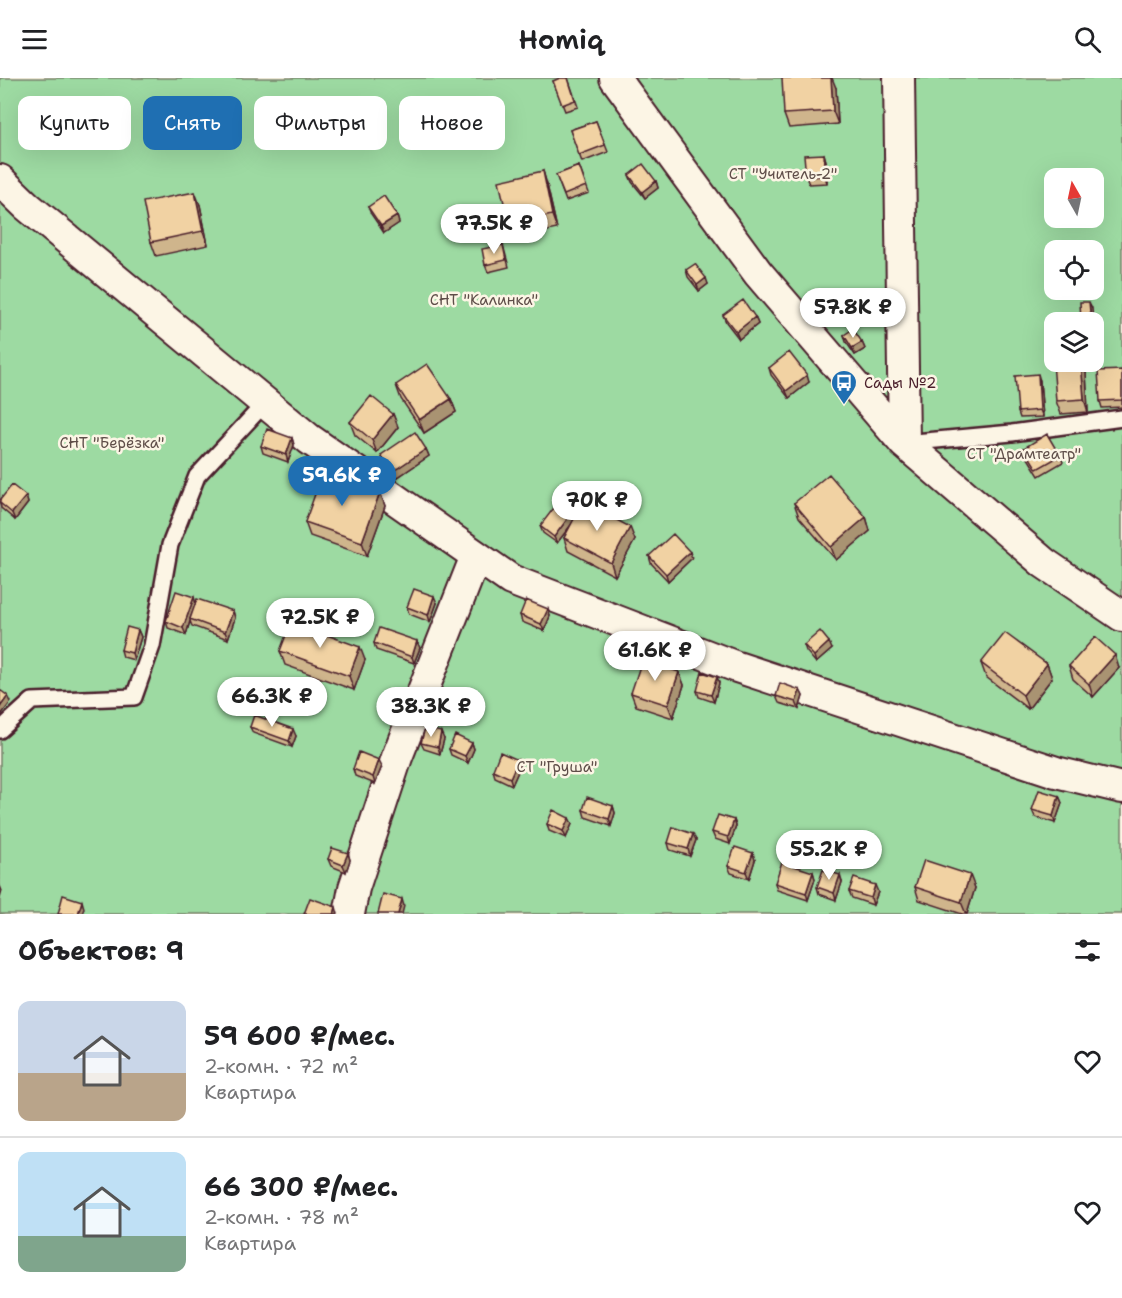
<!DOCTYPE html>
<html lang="ru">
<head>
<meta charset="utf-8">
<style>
	:root { --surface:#fff; --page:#f2f2f2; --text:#202124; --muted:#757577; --line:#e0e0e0; --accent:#1f6fb2 }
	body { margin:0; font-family:"Shantell Sans",sans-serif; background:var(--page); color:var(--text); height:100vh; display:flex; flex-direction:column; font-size:22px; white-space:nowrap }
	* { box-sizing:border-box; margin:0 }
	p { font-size:20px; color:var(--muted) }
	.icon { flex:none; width:33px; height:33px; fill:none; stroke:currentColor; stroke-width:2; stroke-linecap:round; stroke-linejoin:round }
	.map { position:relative; height:836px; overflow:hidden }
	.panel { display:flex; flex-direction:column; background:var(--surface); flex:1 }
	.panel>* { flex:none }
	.guide { position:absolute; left:18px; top:18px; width:600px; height:54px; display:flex; gap:12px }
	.needle { width:39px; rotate:351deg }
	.controls { position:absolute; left:1044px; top:90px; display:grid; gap:12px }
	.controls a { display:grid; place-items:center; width:60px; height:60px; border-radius:12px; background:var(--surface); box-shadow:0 6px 24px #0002; font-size:30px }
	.price { position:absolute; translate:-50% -51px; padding:0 14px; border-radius:21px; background:#fff; color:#222; font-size:20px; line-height:39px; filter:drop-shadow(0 2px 3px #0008) }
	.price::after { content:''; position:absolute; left:50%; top:36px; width:18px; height:14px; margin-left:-9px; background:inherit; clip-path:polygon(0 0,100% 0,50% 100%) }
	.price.on { background:var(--accent); color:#fff }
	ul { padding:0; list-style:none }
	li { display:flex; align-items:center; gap:18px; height:150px; padding:0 18px }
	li+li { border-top:2px solid var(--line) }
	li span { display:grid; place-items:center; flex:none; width:168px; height:120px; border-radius:12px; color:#555 }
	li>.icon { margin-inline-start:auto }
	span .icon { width:72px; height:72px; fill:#fffc; stroke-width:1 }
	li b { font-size:26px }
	h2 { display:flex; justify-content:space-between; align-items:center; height:72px; padding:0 18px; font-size:26px }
	.pill { padding:0 21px; border-radius:12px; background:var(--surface); box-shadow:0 6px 24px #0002; font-size:21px; line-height:54px }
	.pill.on { background:var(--accent); color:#fff }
	header { display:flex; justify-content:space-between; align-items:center; height:78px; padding:0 18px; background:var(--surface); font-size:27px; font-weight:600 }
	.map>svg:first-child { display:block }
	.green { fill:#9ddaa2; stroke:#747c66; stroke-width:1.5; fill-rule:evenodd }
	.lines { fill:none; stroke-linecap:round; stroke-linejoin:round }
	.lane-casing { stroke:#4a1f2b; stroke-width:20 }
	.street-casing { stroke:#4a1f2b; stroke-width:34 }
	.lane { stroke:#fcf5e5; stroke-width:15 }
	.street { stroke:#fcf5e5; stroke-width:30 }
	.wall { fill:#cfb58c; stroke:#4a1f2b; stroke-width:1.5 }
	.shaded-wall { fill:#a99372; stroke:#4a1f2b; stroke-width:1.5 }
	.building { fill:#f1d2a3; stroke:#4a1f2b; stroke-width:1.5 }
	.labels { text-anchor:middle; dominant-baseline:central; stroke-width:5; stroke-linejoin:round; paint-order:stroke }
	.park-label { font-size:15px; fill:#5f4e49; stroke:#fcf5e5 }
	.poi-label { font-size:15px; fill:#4a1f2b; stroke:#fcf5e5; text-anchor:start }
</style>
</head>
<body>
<header><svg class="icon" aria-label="menu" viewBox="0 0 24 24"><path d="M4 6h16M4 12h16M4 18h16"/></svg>Homiq<svg class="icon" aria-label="search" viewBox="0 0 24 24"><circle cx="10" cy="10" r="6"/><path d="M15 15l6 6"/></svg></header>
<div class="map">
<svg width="1122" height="836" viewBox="0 0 1122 836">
	<rect width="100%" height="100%" fill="#fcf5e5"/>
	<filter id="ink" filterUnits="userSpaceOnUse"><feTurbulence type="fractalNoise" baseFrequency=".0167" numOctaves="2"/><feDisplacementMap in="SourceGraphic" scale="12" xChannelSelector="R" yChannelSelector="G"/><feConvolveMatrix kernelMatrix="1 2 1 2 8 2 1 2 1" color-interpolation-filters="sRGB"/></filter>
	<g filter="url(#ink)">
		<path class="green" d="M0,0H1122V836H0ZM1054,100H1094V140H1054ZM1054,172H1094V212H1054ZM1054,244H1094V284H1054Z"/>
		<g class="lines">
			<defs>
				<path id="lane" d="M904,365L1012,355L1122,340
					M0,652L32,623L134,619L152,568L170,467L197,398L265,325"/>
				<path id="street" d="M615,0L758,195L904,365L1044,485L1122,538
					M899,0L904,365
					M0,102L27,128L309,361L511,502L737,589L1056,694L1122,710
					M349,836L354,810L397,679L476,478"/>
			</defs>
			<use href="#lane" class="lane-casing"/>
			<use href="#street" class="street-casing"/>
			<use href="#lane" class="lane"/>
			<use href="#street" class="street"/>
		</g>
		<path class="wall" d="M568,0L578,29L565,33L553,3Z
			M836,10L838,46L789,50L784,36Z
			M596,43L608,74L582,84L570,52Z
			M824,76L826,83L827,105L809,106L806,99Z
			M579,88L589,115L566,123L556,97Z
			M543,93L547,107L557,151L514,160L509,147Z
			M629,97L656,103L658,110L645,120L632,104Z
			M200,127L208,167L156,178L151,164Z
			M368,129L397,138L399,145L384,155L371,136Z
			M503,167L509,189L488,194L485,187Z
			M686,192L708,206L699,213L688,199Z
			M723,237L755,239L758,246L739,261L726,244Z
			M844,257L862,264L865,271L855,277L846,264Z
			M769,290L809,304L789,320L771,297Z
			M1122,292V329L1102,330L1100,323Z
			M1086,295L1088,334L1061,336L1056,323Z
			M1040,303L1043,339L1020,340L1018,334Z
			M396,307L451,321L456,334L424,355L401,321Z
			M393,336L398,349L377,375L355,357L350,344Z
			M292,360L294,367L288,384L263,375L261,368Z
			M1024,370L1060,378L1063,384L1039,398L1026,377Z
			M426,371L429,378L395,401L384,384L381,377Z
			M380,414L385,428L367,478L310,458L305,444Z
			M26,418L28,425L15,442L1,430L0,422Z
			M794,425L866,439L870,453L836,482L799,439Z
			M573,442L635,462L615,498L568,473L564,460L570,448L557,465L543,455L540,448Z
			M649,478L692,480L668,503L651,485Z
			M196,525L233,533L235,540L228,561L192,548L190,543L186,557L168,550L166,543Z
			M437,525L430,544L409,536L407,529Z
			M520,537L550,538L544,553L522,544Z
			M138,552L141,559L134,582L123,579L121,572Z
			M374,565L420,570L414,585L376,572Z
			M804,567L832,571L816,585L806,573Z
			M280,573L365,582L354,612L285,587Z
			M981,585L1047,586L1052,600L1028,631L986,599Z
			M1069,588L1119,590L1093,619L1073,601Z
			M679,594L684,607L673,640L636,628L631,615Z
			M717,599L719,605L714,624L699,619L697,613Z
			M800,612L803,618L799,631L779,625L776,618Z
			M250,649L296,658L292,669L253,655Z
			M444,661L440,676L424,671L421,665Z
			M472,665L474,671L468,685L451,677L449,671Z
			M518,682L520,689L512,707L495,699L493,692Z
			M382,688L375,706L355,698L353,691Z
			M1059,718L1062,725L1055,745L1035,739L1032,732Z
			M613,728L615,735L611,748L585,739L583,732Z
			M569,740L572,746L566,760L549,753L547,746Z
			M734,742L736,748L730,766L715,761L712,754Z
			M696,762L690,778L670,772L668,765Z
			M348,775L350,782L346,794L331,788L328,781Z
			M755,782L749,801L731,795L728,788Z
			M813,794L815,801L808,822L777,812L775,805Z
			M842,804L836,822L819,816L817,809Z
			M915,809L975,810L967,836H962L919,822Z
			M849,813L878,814L873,827L852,820Z"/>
		<path class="shaded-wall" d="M831,0H832L836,10L838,46L833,33Z
			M824,76L826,83L827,105L825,98Z
			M543,93L547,107L557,151L552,137Z
			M656,103L658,110L645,120L642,114Z
			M195,114L200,127L208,167L203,153Z
			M397,138L399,145L384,155L381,148Z
			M706,200L708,206L699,213L697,207Z
			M1089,224L1092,230L1093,244H1091Z
			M755,239L758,246L739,261L736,254Z
			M1094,253L1095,273L1094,269Z
			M862,264L865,271L855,277L852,270Z
			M1081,284L1086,295L1088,334L1084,321Z
			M1038,296L1040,303L1043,339L1040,332Z
			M807,297L809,304L789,320L786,313Z
			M451,321L456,334L424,355L419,342Z
			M393,336L398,349L377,375L372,362Z
			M292,360L294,367L288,384L286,377Z
			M426,371L429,378L395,401L392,394Z
			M380,414L385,428L367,478L362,464Z
			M26,418L28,425L15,442L12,435Z
			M571,436L574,443L557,465L554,459Z
			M866,439L870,453L836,482L831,469Z
			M630,449L635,462L615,498L611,485Z
			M690,474L692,480L668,503L666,496Z
			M434,518L437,525L430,544L428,537Z
			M194,519L196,526L190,541V543L186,557L183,550Z
			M548,531L550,538L544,553L541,546Z
			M233,533L235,540L228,561L225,554Z
			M138,552L141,559L134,582L132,575Z
			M417,563L420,570L414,585L412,579Z
			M829,564L832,571L816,585L814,578Z
			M360,569L365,582L354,612L349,598Z
			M1115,577L1119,590L1093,619L1089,606Z
			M1047,586L1052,600L1028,631L1023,617Z
			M679,594L684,607L673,640L668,627Z
			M717,599L719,605L714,624L711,617Z
			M800,612L803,618L799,631L796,624Z
			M8,618L11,624L1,637L0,629Z
			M293,651L296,658L292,669L289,663Z
			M441,654L444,661L440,676L438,669Z
			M472,665L474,671L468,685L465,678Z
			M379,682L382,688L375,706L373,699Z
			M518,682L520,689L512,707L510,700Z
			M1059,718L1062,725L1055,745L1053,738Z
			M613,728L615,735L611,748L609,741Z
			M569,740L572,746L566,760L563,753Z
			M734,742L736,748L730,766L728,759Z
			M693,756L696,762L690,778L688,771Z
			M348,775L350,782L346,794L343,787Z
			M753,775L755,782L749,801L746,794Z
			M813,794L815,801L808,822L806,815Z
			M840,797L842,804L836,822L834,815Z
			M970,797L975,810L967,836H966L961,824Z
			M875,807L878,814L873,827L871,820Z
			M0,808L2,813L0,820Z
			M402,821L404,828L402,836H398Z
			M82,823L84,830L82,836H78Z
			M336,829L338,836H334Z"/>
		<path class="building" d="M560,0H568L575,22L562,27L553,3Z
			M782,0H831L833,33L784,36Z
			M596,43L605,67L579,77L570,52Z
			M824,76L825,98L806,99L804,77Z
			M643,86L656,103L642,114L629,97Z
			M579,88L586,108L564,117L556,97Z
			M543,93L552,137L509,147L499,103Z
			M195,114L203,153L151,164L143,124Z
			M384,118L397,138L381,148L368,129Z
			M503,167L506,182L485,187L482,171Z
			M695,186L706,200L697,207L686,192Z
			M743,222L755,239L736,254L723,237Z
			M1080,224H1089L1091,244H1081Z
			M853,251L862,264L852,270L844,257Z
			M789,274L807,297L786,313L769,290Z
			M1053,284H1081L1084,321L1056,323Z
			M427,286L451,321L419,342L396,307Z
			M1122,292V322L1100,323L1098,293Z
			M1038,296L1040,332L1018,334L1015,298Z
			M371,318L393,336L372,362L350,344Z
			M267,351L292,360L286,377L261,368Z
			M415,354L426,371L392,394L381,377Z
			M1047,356L1060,378L1037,391L1024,370Z
			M323,394L380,414L362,464L305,444Z
			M829,396L866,439L831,469L794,425Z
			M12,407L26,418L12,435L0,425V422Z
			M583,424L630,449L611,485L564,460Z
			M557,426L571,436L554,459L540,448Z
			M673,456L690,474L666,496L649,478Z
			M414,511L434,518L428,537L407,529Z
			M176,513L194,519L183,550L166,543Z
			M197,521L233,533L225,554L190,541Z
			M526,522L548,531L541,546L520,537Z
			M291,544L360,569L349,598L280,573Z
			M127,549L138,552L132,575L121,572Z
			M379,550L417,563L412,579L374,565Z
			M820,553L829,564L814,578L804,567Z
			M1005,555L1047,586L1023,617L981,585Z
			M1095,559L1115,577L1089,606L1069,588Z
			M642,582L679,594L668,627L631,615Z
			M702,594L717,599L711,617L697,613Z
			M780,605L800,612L796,624L776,618Z
			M0,612L8,618L0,629Z
			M254,637L293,651L289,663L250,649Z
			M425,650L441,654L438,669L421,665Z
			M455,657L472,665L465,678L449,671Z
			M359,674L379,682L373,699L353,691Z
			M500,674L518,682L510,700L493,692Z
			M1039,712L1059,718L1053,738L1032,732Z
			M587,719L613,728L609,741L583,732Z
			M553,732L569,740L563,753L547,746Z
			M718,737L734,742L728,759L712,754Z
			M673,749L693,756L688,771L668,765Z
			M735,769L753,775L746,794L728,788Z
			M332,770L348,775L343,787L328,781Z
			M924,782L970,797L961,824L915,809Z
			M782,784L813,794L806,815L775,805Z
			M823,792L840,797L834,815L817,809Z
			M854,800L875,807L871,820L849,813Z
			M383,816L402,821L398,836H378Z
			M63,817L82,823L78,836H58Z
			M310,820L336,829L334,836H304Z"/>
	</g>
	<defs>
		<symbol id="bus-pin" viewBox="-11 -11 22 30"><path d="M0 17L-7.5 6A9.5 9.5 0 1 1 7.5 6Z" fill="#1f6fb2" stroke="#fcf5e5"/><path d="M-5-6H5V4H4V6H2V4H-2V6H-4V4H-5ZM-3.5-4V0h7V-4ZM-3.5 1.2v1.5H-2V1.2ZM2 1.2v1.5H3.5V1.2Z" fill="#fff"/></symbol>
	</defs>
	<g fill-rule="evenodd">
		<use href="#bus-pin" x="829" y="290" width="30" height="40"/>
	</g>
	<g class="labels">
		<g class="park-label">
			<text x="783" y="96">СТ "Учитель-2"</text>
			<text x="484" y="222">СНТ "Калинка"</text>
			<text x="112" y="365">СНТ "Берёзка"</text>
			<text x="1024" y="376">СТ "Драмтеатр"</text>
			<text x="557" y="689">СТ "Груша"</text>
		</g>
		<g class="poi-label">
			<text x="864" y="305">Сады №2</text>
		</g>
	</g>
</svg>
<div class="controls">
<a><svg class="needle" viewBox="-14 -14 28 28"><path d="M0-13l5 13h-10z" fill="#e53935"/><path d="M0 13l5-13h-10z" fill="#757577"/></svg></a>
<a><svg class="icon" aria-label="locate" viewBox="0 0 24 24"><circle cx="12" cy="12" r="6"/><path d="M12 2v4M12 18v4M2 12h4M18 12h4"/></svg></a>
<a><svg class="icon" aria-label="layers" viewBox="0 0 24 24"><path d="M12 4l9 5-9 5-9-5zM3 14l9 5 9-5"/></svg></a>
</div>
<b class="price" style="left:494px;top:177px">77.5K ₽</b>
<b class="price" style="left:853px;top:261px">57.8K ₽</b>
<b class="price on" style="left:342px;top:429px">59.6K ₽</b>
<b class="price" style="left:597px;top:454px">70K ₽</b>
<b class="price" style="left:320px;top:571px">72.5K ₽</b>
<b class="price" style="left:655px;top:604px">61.6K ₽</b>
<b class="price" style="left:272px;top:650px">66.3K ₽</b>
<b class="price" style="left:431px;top:660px">38.3K ₽</b>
<b class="price" style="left:829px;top:803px">55.2K ₽</b>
<div class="guide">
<a class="pill">Купить</a>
<a class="pill on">Снять</a>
<a class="pill">Фильтры</a>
<a class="pill">Новое</a>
</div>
</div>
<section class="panel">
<h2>Объектов: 9<svg class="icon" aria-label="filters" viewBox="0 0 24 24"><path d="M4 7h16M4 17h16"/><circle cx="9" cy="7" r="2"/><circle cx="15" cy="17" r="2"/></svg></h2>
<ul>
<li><span style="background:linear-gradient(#c9d6e8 60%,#b9a48a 0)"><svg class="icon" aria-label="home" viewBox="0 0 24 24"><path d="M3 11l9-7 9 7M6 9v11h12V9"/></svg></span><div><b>59 600 ₽/мес.</b><p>2-комн. · 72 m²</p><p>Квартира</p></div><svg class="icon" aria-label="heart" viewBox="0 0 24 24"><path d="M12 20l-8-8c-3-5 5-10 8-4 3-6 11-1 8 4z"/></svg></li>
<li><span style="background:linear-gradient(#bfe0f5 70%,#7fa58c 0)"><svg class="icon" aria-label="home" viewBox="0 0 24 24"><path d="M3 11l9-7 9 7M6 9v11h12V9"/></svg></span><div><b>66 300 ₽/мес.</b><p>2-комн. · 78 m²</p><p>Квартира</p></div><svg class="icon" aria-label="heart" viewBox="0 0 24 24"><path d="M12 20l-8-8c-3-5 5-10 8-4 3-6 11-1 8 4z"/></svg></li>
</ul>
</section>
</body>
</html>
